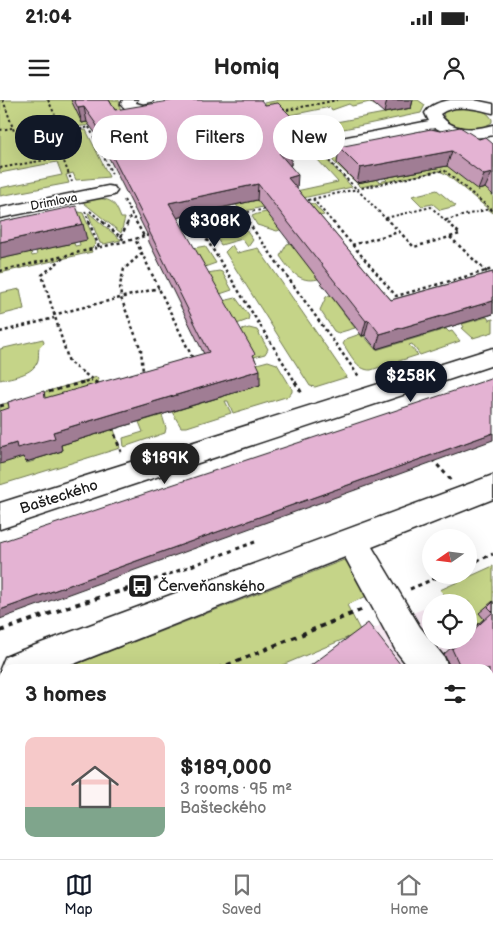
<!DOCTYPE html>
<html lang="en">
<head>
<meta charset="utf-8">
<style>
	:root { --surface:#fff; --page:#f6f6f6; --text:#222; --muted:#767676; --line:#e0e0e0; --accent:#111827 }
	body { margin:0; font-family:"Balsamiq Sans",sans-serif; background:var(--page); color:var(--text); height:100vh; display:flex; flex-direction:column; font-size:19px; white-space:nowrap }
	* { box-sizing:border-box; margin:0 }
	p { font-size:16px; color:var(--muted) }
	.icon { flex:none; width:28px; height:28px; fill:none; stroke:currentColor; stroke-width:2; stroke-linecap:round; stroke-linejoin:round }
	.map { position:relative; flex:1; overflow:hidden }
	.drawer { position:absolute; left:0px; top:564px; width:494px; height:196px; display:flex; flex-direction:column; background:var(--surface); border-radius:15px 15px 0 0; box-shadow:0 5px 20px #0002 }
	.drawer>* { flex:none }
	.top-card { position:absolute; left:15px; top:15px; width:464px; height:45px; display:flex; gap:10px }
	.needle { width:32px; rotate:256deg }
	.tools { position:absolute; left:422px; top:429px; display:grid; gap:10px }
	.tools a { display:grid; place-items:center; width:55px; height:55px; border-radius:50%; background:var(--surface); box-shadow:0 5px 20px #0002; font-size:25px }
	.price { position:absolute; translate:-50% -42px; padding:0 11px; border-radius:18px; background:var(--accent); color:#fff; font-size:16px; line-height:32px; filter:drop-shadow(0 1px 2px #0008) }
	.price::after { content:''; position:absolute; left:50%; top:30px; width:15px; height:11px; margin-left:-8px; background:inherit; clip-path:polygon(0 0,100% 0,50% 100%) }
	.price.selected { background:#222; color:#fff }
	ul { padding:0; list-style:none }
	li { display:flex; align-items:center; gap:15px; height:125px; padding:0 25px }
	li+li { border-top:1px solid var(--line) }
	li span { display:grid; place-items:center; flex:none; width:140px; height:100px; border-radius:10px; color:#555 }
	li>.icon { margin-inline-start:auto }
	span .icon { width:60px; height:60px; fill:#fffc; stroke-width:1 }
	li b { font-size:21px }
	h2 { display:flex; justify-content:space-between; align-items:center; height:60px; padding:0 25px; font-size:21px }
	.tag { padding:0 18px; border-radius:22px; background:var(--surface); box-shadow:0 5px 20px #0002; font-size:18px; line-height:45px }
	.tag.selected { background:var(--accent); color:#fff }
	.status { display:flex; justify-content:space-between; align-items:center; height:35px; padding:0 25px; background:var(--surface); direction:ltr }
	.status svg { height:14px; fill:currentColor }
	header { display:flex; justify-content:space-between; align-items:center; height:65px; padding:0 25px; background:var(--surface); font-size:22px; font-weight:600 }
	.menu { display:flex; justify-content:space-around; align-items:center; height:70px; border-top:1px solid var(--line); background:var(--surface); font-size:14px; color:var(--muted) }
	.menu a { display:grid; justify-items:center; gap:2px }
	.menu .selected { color:var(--accent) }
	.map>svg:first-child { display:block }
	.built { fill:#f7e8f2 }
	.green { fill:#c5d488; stroke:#707852 }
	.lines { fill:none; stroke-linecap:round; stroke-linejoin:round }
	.minor-casing { stroke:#1c1c1c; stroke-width:3 }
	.path-far3 { stroke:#1c1c1c; stroke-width:2; stroke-dasharray:2.5 2.5; stroke-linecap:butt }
	.path-far2 { stroke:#1c1c1c; stroke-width:2.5; stroke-dasharray:3 3; stroke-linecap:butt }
	.path-far1 { stroke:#1c1c1c; stroke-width:3; stroke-dasharray:4 4; stroke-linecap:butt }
	.path { stroke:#1c1c1c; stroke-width:4; stroke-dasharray:5 5; stroke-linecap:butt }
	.minor { fill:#fff; fill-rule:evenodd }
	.wall { fill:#c49ab5; stroke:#1c1c1c }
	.shaded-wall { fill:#a07d94; stroke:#1c1c1c }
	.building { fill:#e4b3d3; stroke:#1c1c1c }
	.labels { text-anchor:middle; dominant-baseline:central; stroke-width:4; stroke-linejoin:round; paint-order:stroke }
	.far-street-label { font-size:12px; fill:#1c1c1c; stroke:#fff }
	.street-label { font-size:15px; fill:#1c1c1c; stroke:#fff }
	.poi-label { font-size:15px; fill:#1c1c1c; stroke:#fff; text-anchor:start }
</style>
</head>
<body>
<div class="status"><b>21:04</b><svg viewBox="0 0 49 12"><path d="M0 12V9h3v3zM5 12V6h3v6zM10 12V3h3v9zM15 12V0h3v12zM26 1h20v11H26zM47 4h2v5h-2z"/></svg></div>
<header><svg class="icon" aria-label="menu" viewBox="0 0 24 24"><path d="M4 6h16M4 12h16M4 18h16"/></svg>Homiq<svg class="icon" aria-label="person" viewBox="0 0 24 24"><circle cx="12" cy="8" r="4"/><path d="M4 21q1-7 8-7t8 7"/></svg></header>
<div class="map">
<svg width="493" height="759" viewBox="0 0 493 759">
	<rect width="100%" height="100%" fill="#fff"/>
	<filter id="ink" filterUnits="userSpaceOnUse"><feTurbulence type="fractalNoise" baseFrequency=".02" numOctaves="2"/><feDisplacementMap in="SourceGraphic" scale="10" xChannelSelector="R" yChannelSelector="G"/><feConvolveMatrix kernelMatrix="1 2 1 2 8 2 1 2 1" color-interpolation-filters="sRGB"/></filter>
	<g filter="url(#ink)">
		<path class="built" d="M431,506V540H469V531L493,557V691L489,686V569H395L366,531Z"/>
		<path class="green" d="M0,0H119L120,8L126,18L123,20L76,27L78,31L86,30L109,77L76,80L73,73L66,75L69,83L0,96V88L62,75L57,62L0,73Z
			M280,0H376L383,3L374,5L370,2L352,6L349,4L332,10L330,7L291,15L304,28L411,8L404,0H418L425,5L421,13L334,31L341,39L314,44L264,3Z
			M456,6C469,8 485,7 492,19V22C481,32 446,31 443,13L445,10Z
			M450,35L469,38L493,56V69L476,56L482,55L480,52L473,54L455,42L435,46L422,42L427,47L394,55L390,52H387L390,55L367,60L363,57L355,59L357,62L341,66L357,83L375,79L379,82L387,80L384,77L401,73L399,70L405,69L409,73L412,72L409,68L440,61L437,58L446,55L450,58L444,60L448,63L443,64L445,66L456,65L472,77L465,79L467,81L474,79L483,86L476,89L478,90L485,88L493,95V113L446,74L439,71L361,87L333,61V59Z
			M323,58L326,59L352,87L245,111L239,110L236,104L338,82L317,59Z
			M437,90L456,106L440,110L433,104L422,106L412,96Z
			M92,98C111,99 114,100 121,118H125L121,133L79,99Z
			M308,103L314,104L324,115L307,119L277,131L257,125L252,116L257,114Z
			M79,112L83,113L96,144L91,149L92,152L0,173V159L31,152L32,156L37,155L36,151L74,143L75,146L80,145L79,141L87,139H0V129Z
			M88,113H89L121,140L104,144L100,143Z
			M222,120C242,120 242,125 253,140L248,147L242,139L221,145L211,129L213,128L212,126Z
			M291,143L318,179C299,184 289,169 280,156L287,144Z
			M232,145L237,153L258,148L347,277L315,287L310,286L225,152Z
			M205,146L216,163L199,169L188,149Z
			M219,171L222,172L232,190L214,196L202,174Z
			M20,189L24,209L0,215V193Z
			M330,195L355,228L338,233L334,231L320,210L326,197Z
			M236,198L249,216L248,220L231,226L218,202Z
			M487,217L489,220L493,219V232L473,238L462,228L464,227L462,224Z
			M249,228L257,230L268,249L265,254L250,258L235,232Z
			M446,229L449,232L452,231L460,241L420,255L412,244L409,245L418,255L371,270C357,271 350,253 343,244L346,239L360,234L362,237L364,236L376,250Z
			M43,239L44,243L39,248C38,253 39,256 38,260C34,275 12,277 0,280V249Z
			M268,261L277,264L292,289V292L289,296L233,313L228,301H225L231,313L187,327H181L172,312L260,285L252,269L253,265Z
			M97,277L120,348L0,385V364L25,356L27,363L34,361L33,354L62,351L61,345L0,327V305Z
			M162,315L166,328L165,333L124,347L123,338L143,332L139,322Z
			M344,460L356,467L371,494L347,505L361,532L273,569H64Z
			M493,466V510L476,526L469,520V502H452L440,490Z
			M5,592V733L0,740V596Z
			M240,755H346L348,759H241Z"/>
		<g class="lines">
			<defs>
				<path id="minor" d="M123,0H137L136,3L143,5L153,3L155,0H169L164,9C150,14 131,18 121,4Z
					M450,0H474L493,4V13C476,9 455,3 440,14C450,32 476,30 493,25V35C474,40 453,38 436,28L316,53L310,51L308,48L310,45L316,43L429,21L425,13C431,4 440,2 450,0Z
					M108,86L114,87L117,91L114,95L0,118V108Z
					M493,248V265L0,429V403Z
					M493,375V399L372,447L420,527L444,557L449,569H410L396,551L345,457L61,569H5V581L0,569L5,557L17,552Z
					M489,618L493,619V659L489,658Z"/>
			</defs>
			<use href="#minor" class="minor-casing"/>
			<path class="path-far3" d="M3,0L14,31C38,42 66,32 90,27
				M48,0L63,32
				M282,11L337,0
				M89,27L113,76
				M0,30L12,28
				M53,34L72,82
				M329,61L391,124
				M0,68L62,57
				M313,99L334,124
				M124,100L137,124
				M303,101L444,70L493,111
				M85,111L90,124
				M90,111L105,124
				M242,114L249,124
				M386,118L431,107L449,124
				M446,120L493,108
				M127,124L131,115
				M194,124L216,117L268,109"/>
			<path class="path-far2" d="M89,122L99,147
				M103,122L125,141
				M136,122L144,136L151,135
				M248,122L360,278
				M333,122L396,196L493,169
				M390,122L414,147L450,137L493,178
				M448,122L460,134L450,137
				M197,124L296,283
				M179,128L198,122
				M144,136L135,139L193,259
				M121,137L128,122
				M352,145L399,132
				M142,153L124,169L120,185L121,198L141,250L143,272
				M0,171L64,156
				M53,215L159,188
				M0,232L54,218
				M79,283L92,280
				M97,283L69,262L42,175L67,155L135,139"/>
			<path class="path-far1" d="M95,282L99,285
				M295,282L303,295
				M41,294L84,282
				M0,306L11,303
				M112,327L121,352
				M432,359L451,380
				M469,464L493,454
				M410,489L443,475
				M124,491L255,442"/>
			<path class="path" d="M0,531L74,505L128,489
				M218,569L363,509
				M0,659L5,657"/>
			<use href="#minor" class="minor"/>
		</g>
		<path class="wall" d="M71,0H109L115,10L265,5L313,38L311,53L291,57V65H290L297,89L391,200L493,172V214L376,249L365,235L362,236L257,100L177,118L255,259L260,285L61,345L62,351L26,362L23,357L47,298L204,254L149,142L148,136L99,38L87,22L82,23Z
			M369,0H413L411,8L384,13Z
			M479,39L493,44V95L485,88L478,90L447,66L357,83L337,63L339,47Z
			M493,501V616L489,612V569H451L444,554L460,540H469V532L484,519L479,513Z"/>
		<path class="shaded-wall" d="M387,0H413L411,8L384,13Z
			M84,7L87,22L82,23L78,8Z
			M313,38L311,53L291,57V65L278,68L279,53L286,44Z
			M452,51L447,66L357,83L360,68Z
			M492,73L485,88L478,90L484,75Z
			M298,75L297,90L288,78Z
			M258,84L257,100L171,119L169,103Z
			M83,124L87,140L0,159V142Z
			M493,201V214L376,249L380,234Z
			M369,220L365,235L362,236L366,221Z
			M260,270V285L61,345L62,351L26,362L23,357L0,364V348Z
			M493,333V340L0,519V510Z
			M237,755H240L241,759H239Z"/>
		<path class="building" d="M74,0H109L115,10L175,0H261L265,5L278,3L313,38L286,44L292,50L279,53L298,75L288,78L391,200L493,172V201L380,234L369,220L366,221L258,84L169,103L255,254L253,255L260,270L53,332L55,338L17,348L16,343L0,348V311L9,308L8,302L44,291L45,298L209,252L147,127L148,126L96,24L84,7L78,8Z
			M460,27L479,39L485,37L493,44V74L492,73L484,75L452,51L360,68L339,47L431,29L440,31Z
			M76,106L83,124L0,142V122Z
			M493,278V333L0,510V442Z
			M493,502V602L489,597V569H463L459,564L452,549L462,540H469V534L493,512L488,507Z
			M368,523L404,569H306Z
			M5,719V755H237L239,759H0V724Z"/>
	</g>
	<defs>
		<symbol id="bus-square" viewBox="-11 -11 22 22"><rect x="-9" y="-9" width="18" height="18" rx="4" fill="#1c1c1c" stroke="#fff"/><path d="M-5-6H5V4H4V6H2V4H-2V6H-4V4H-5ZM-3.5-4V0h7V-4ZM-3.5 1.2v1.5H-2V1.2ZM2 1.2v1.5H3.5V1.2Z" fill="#fff"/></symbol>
	</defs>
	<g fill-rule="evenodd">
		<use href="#bus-square" x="126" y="472" width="28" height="28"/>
	</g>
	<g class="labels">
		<g class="far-street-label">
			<text transform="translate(54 102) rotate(-11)">Drimlova</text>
		</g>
		<g class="street-label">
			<text transform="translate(59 397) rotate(-18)">Bašteckého</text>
		</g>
		<g class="poi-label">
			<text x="158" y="486">Červeňanského</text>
		</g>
	</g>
</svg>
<div class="tools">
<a><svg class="needle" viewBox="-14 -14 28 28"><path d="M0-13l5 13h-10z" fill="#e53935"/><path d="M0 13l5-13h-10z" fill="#767676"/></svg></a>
<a><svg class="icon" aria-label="locate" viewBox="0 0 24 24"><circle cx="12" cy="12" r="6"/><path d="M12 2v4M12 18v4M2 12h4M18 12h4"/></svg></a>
</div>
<b class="price" style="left:215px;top:148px">$308K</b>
<b class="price" style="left:411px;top:303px">$258K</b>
<b class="price selected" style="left:165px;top:385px">$189K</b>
<div class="top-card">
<a class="tag selected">Buy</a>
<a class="tag">Rent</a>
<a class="tag">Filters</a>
<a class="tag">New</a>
</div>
<section class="drawer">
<h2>3 homes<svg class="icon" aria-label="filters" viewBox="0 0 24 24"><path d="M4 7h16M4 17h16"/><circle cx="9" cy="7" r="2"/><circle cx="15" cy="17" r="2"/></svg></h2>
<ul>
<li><span style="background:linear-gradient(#f6c9c9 70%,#7fa58c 0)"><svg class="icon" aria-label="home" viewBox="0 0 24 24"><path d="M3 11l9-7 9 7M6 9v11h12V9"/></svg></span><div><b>$189,000</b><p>3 rooms · 95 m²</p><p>Bašteckého</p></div></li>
</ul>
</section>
</div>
<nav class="menu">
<a class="selected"><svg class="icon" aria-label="map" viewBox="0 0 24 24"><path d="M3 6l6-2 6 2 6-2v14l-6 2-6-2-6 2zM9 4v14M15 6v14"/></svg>Map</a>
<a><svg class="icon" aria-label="saved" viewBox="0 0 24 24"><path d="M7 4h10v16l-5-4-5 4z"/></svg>Saved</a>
<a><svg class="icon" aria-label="home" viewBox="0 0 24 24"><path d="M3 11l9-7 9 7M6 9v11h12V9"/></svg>Home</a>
</nav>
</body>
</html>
